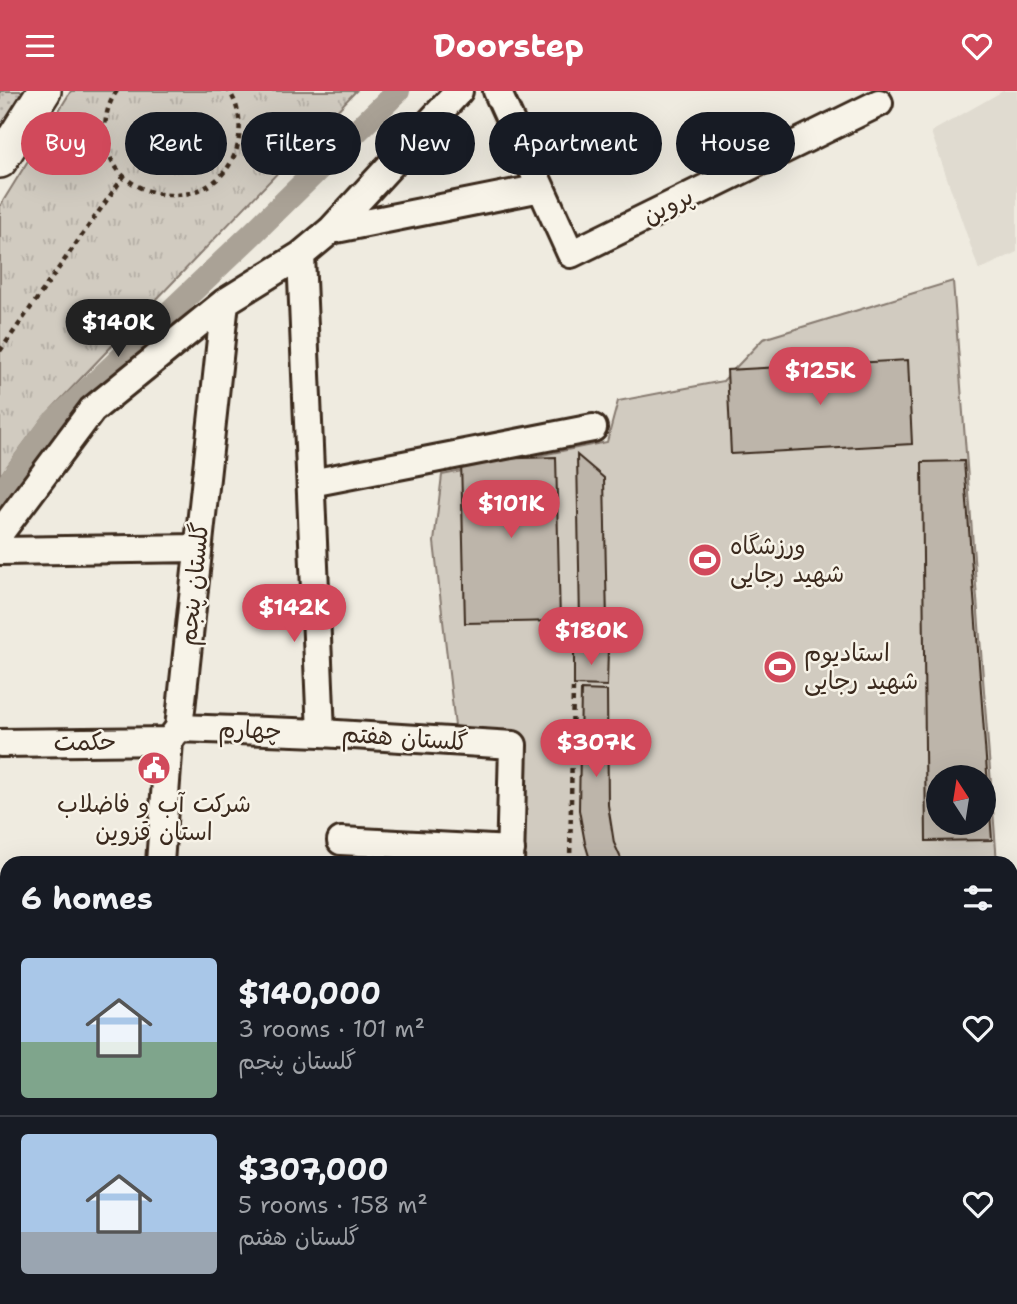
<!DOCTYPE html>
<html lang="en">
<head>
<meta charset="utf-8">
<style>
	:root { --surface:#171b24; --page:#242831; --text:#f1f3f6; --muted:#9ea1a6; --line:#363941; --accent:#d1495b }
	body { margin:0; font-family:"Shantell Sans","Playpen Sans Arabic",sans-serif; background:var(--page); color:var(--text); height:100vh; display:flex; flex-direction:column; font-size:26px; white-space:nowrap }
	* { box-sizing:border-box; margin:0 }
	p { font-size:23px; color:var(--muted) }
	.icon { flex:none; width:38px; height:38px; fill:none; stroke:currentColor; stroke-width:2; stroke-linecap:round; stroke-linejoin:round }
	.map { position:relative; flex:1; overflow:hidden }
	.panel { position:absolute; left:0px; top:765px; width:1018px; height:450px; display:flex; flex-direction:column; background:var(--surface); border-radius:21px 21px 0 0; box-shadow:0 7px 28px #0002 }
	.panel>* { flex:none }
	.hud { position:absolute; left:21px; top:21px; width:976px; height:63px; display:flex; gap:14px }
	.needle { width:46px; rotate:348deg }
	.buttons { position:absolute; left:926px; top:674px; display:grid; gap:14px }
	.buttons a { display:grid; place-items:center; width:70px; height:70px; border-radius:50%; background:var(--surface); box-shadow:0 7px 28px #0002; font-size:35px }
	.price { position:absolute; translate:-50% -60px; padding:0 16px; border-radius:24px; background:var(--accent); color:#fff; font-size:23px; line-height:46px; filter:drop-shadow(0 2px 4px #0008) }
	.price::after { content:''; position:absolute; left:50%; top:42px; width:21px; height:16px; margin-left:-10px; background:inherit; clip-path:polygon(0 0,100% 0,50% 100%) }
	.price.on { background:#222; color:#fff }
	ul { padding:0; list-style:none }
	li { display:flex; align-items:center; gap:21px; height:175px; padding:0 21px }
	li+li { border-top:2px solid var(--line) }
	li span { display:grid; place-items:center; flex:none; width:196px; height:140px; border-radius:7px; color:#555 }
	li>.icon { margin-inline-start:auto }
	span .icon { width:84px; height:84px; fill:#fffc; stroke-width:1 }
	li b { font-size:30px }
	h2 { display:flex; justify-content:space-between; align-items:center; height:84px; padding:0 21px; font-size:30px }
	.tag { padding:0 24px; border-radius:32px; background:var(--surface); box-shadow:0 7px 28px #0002; font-size:24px; line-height:63px }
	.tag.on { background:var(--accent); color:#fff }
	header { display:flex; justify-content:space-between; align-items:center; height:91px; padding:0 21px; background:var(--accent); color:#fff; font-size:32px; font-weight:700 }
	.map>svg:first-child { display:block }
	.built { fill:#e0dbd0 }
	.grass { fill:url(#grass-dots); stroke:#867a6f; stroke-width:2 }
	.park { fill:url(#park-tufts); stroke:#867a6f; stroke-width:2 }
	.pitch { fill:#d1cbc0; stroke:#867a6f; stroke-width:2; fill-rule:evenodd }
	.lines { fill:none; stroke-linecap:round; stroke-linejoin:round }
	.canal { stroke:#aaa296; stroke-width:24 }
	.building { fill:#bdb5aa; stroke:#3b2a1e; stroke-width:2; fill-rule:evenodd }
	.minor-casing { stroke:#3b2a1e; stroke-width:32 }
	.major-casing { stroke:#3b2a1e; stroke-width:38 }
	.path { stroke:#3b2a1e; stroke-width:4.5; stroke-dasharray:5 5; stroke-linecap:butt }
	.minor { stroke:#f7f3e8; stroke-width:26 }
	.major { stroke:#f7f3e8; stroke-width:33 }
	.labels { text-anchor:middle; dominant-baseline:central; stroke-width:5; stroke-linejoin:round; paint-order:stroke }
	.street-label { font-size:24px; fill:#3b2a1e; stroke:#f7f3e8 }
	.poi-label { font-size:24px; fill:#3b2a1e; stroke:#f7f3e8; text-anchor:start }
</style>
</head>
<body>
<header><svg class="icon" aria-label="menu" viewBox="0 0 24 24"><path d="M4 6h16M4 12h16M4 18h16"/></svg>Doorstep<svg class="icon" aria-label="heart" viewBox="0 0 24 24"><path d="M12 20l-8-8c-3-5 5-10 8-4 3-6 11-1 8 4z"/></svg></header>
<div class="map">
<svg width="1017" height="1213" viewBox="0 0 1017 1213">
	<defs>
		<pattern id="grass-dots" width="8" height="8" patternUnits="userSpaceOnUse" patternTransform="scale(1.75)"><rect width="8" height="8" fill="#d1cbc0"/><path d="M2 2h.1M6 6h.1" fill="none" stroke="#b4aea5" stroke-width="1.8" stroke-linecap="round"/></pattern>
		<pattern id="park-tufts" width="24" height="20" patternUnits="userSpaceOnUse" patternTransform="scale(1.75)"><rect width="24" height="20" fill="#d1cbc0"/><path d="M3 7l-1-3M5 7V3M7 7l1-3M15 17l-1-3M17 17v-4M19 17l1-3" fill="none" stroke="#b4aea5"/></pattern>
	</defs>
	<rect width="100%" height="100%" fill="#efebe0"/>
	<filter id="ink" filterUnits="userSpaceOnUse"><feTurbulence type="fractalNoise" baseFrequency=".0143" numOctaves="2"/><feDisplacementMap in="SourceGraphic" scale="14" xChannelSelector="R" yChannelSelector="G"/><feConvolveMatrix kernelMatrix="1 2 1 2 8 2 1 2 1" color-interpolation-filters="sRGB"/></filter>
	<g filter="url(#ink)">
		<path class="built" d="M1003,0H1017V161L979,179L931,41Z"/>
		<path class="grass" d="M0,0H24L0,38Z"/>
		<path class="park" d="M71,0H356L43,327L0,385V115Z"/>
		<path class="pitch" d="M953,190L997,772H515L502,642L455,635L434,451L442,384L607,351L618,310L723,290L763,248ZM938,686H984V732H938Z"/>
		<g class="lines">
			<path class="canal" d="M0,404L52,333L250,145L398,0"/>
		</g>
		<path class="building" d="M908,269L912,353L731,363L727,279Z
			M577,364L604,387L607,531H580Z
			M556,366L560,530L465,532L461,369Z
			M964,370L992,749L926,750L922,371ZM938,686H984V732H938Z
			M574,557H608L607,595L574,594Z
			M581,599L607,600L608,714L614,752L623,772H591L585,752L579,719Z
			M0,818H7V881H0Z
			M2,1006H7V1053L0,1067V1010Z"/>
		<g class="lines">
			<defs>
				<path id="minor" d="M497,0L571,163L879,12
					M331,139L541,97
					M301,164L321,642L513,654L510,772
					M311,392L593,337
					M0,442L92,319L225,211L301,164L331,139L459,0
					M0,460L198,457
					M179,637L321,642
					M0,652L169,650
					M341,750L511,759
					M160,772L169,650L179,637L225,211
					M0,1092L7,1076
					M0,1183L7,1168
					M253,1208L254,1213
					M578,1213V1208"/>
				<path id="major" d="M0,70L44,0
					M1012,906H1017
					M0,917H7
					M1012,958H1017
					M0,968H7"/>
			</defs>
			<use href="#minor" class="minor-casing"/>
			<use href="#major" class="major-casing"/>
			<path class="path" d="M117,0C108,12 105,26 105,41C106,114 215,129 237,57C242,38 240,16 229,0
				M0,260L124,85
				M570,772L573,596"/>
			<use href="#minor" class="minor"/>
			<use href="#major" class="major"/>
		</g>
	</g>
	<defs>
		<symbol id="stadium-disc" viewBox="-11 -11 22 22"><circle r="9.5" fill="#d1495b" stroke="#f7f3e8"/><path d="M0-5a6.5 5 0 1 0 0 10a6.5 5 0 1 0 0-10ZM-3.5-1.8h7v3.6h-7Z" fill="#fff"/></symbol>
		<symbol id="civic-disc" viewBox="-11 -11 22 22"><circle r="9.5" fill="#d1495b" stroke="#f7f3e8"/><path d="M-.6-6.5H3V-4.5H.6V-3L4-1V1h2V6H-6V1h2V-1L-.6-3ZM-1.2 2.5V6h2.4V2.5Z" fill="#fff"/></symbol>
	</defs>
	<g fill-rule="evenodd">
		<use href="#stadium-disc" x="686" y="450" width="38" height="38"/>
		<use href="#stadium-disc" x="761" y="557" width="38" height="38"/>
		<use href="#civic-disc" x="135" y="658" width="38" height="38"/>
	</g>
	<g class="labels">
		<g class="street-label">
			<text transform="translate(668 115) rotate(-26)">پروین</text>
			<text transform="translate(194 493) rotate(-84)">گلستان پنجم</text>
			<text transform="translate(250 639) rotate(2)">چهارم</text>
			<text transform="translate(405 647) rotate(4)">گلستان هفتم</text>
			<text transform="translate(85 651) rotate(-1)">حکمت</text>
		</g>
		<g class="poi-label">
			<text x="730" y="455">ورزشگاه<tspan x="730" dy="28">شهید رجایی</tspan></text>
			<text x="804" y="562">استادیوم<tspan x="804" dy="28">شهید رجایی</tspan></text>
			<text x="154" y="713" text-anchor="middle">شرکت آب و فاضلاب<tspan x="154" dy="28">استان قزوین</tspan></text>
		</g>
	</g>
</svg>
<div class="buttons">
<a><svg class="needle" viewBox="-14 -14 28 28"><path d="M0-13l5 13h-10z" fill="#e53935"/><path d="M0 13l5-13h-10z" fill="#9ea1a6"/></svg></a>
</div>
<b class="price on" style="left:118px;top:268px">$140K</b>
<b class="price" style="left:820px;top:316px">$125K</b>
<b class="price" style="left:511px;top:449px">$101K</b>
<b class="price" style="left:294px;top:553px">$142K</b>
<b class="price" style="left:591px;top:576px">$180K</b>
<b class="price" style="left:596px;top:688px">$307K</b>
<div class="hud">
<a class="tag on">Buy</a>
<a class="tag">Rent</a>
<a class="tag">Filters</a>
<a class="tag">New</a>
<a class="tag">Apartment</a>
<a class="tag">House</a>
</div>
<section class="panel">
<h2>6 homes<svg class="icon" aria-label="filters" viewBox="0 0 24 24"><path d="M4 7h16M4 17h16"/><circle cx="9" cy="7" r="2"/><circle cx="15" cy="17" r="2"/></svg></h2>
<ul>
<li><span style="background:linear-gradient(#a9c7e8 60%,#7fa58c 0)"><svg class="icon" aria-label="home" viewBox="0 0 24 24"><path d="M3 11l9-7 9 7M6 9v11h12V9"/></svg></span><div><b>$140,000</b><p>3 rooms · 101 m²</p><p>گلستان پنجم</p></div><svg class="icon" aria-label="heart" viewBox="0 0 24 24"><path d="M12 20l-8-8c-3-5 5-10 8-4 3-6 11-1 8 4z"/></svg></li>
<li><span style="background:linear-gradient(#a9c7e8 70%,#9aa5b1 0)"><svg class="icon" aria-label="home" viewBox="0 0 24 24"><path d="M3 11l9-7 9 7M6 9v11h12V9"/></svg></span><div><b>$307,000</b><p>5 rooms · 158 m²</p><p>گلستان هفتم</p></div><svg class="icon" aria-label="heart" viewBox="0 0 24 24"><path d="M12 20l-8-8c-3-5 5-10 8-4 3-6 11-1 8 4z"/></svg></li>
</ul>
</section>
</div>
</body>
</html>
